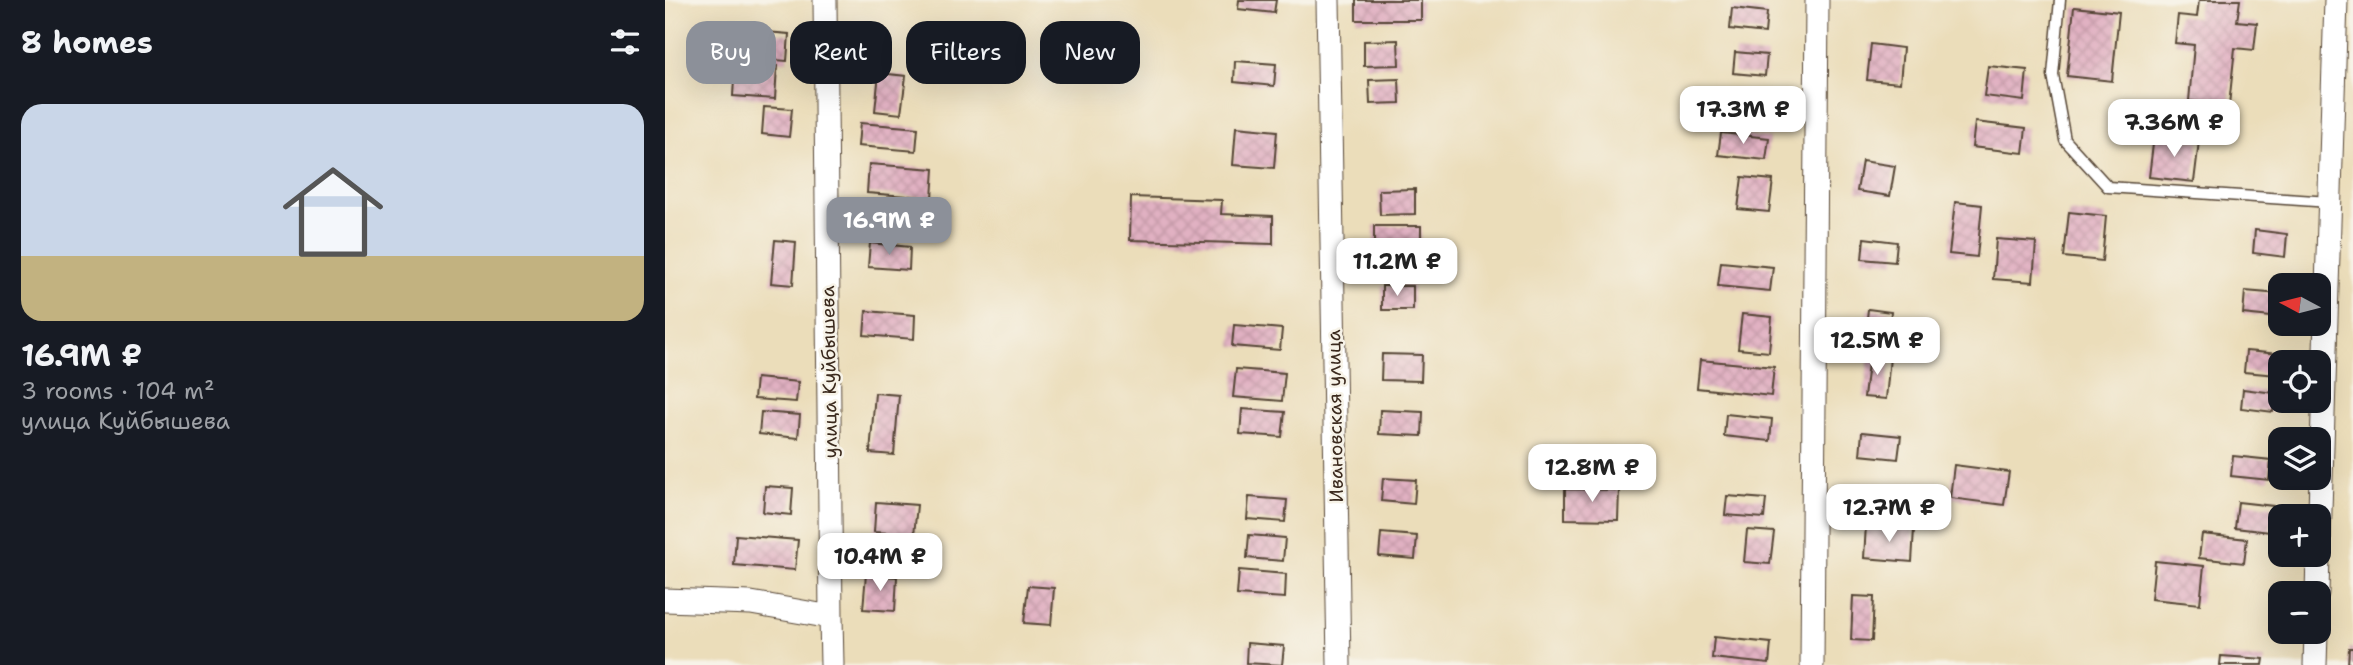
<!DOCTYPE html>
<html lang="en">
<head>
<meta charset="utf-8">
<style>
	:root { --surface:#171b24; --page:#20242c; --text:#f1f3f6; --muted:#9ea1a6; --line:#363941; --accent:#8c9099 }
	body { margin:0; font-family:"Shantell Sans",sans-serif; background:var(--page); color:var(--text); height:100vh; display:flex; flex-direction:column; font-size:26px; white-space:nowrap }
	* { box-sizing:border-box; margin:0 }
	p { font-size:23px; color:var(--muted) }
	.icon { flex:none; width:38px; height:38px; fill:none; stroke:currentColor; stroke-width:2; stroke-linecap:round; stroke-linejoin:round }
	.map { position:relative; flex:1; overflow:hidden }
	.panel { display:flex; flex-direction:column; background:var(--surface); width:665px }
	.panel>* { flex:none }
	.banner { position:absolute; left:21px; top:21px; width:665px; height:63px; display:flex; gap:14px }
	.needle { width:46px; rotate:277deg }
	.buttons { position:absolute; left:1603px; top:273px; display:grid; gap:14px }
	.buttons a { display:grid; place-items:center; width:63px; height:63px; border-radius:14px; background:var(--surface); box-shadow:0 7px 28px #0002; font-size:35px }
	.price { position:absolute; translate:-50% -60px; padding:0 16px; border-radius:14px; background:#fff; color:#222; font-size:23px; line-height:46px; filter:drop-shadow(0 2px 4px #0008) }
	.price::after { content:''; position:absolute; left:50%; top:42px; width:21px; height:16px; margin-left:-10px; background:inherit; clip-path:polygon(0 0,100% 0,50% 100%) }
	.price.selected { background:var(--accent); color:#fff }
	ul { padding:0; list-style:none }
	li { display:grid; align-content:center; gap:14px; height:371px; padding:0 21px }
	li+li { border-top:2px solid var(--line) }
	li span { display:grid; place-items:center; height:217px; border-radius:21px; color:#555 }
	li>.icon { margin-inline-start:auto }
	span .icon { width:126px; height:126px; fill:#fffc; stroke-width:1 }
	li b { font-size:30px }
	h2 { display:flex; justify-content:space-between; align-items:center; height:84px; padding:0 21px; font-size:30px }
	.pill { padding:0 24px; border-radius:21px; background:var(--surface); box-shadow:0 7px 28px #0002; font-size:24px; line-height:63px }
	.pill.selected { background:var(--accent); color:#fff }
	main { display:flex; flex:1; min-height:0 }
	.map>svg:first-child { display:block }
	.building { fill:url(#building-cross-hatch) }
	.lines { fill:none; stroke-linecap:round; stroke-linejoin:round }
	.lane-casing { stroke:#554535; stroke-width:13 }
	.street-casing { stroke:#554535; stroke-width:25 }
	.lane { stroke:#fff; stroke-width:10 }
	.street { stroke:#fff; stroke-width:23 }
	.labels { text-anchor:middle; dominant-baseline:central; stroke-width:5; stroke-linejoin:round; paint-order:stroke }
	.street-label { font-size:19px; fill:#3b2a1e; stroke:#f7f3e8 }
</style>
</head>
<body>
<main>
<section class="panel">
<h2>8 homes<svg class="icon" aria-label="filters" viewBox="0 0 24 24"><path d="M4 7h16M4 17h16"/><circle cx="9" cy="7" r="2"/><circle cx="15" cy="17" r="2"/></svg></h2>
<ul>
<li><span style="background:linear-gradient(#c9d6e8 70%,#c2b280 0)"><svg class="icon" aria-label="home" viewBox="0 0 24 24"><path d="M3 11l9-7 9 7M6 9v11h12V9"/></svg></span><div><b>16.9M ₽</b><p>3 rooms · 104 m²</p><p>улица Куйбышева</p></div></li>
</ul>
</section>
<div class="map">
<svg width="1688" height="665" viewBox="0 0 1688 665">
	<defs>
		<pattern id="building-cross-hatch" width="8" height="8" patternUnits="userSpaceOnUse" patternTransform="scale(1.75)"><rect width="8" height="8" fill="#e1b1c2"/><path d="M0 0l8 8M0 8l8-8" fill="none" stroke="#c298a6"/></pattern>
	</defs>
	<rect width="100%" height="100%" fill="#f7f3e8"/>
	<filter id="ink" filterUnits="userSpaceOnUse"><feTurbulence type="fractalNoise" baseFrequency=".0143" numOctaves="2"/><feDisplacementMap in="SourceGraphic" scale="14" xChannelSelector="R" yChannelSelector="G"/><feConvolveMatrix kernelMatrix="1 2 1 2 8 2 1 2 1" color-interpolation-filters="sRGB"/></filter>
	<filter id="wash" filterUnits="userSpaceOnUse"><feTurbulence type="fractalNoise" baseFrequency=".00686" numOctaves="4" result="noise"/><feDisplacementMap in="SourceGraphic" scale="28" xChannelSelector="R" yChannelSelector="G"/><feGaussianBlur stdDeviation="1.57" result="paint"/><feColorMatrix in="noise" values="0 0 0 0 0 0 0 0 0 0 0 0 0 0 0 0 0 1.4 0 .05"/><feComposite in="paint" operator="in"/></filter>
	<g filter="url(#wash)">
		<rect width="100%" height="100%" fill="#ebddba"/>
		<g id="blocks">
			<path class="building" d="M574,0H611L609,13L573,9Z
				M691,0H756V20H691Z
				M1534,0H1575L1572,21L1592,23L1589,50L1570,48L1564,105L1524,101L1529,45L1510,43L1513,15L1532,17Z
				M1409,7L1454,12L1447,81L1402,76Z
				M1067,8L1102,12L1100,33L1065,29Z
				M89,31L124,34L122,61L87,58Z
				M733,40L734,65L699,66V41Z
				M1206,44L1238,48L1235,83L1202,80Z
				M1070,52L1102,55L1100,76L1068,73Z
				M570,61L611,64L609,86L569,82Z
				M70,63L112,66L110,99L68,96Z
				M1323,66L1362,70L1359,101L1319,96Z
				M214,73L241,76L236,114L210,111Z
				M734,79L735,103L705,104L704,80Z
				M1067,91L1107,95L1104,118L1064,114Z
				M99,107L127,109L124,137L97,134Z
				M1310,122L1361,128L1358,153L1307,147Z
				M195,123L253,128L251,151L193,146Z
				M571,127L612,131L609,168L568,165Z
				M1056,133L1104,138L1101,160L1053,155Z
				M1489,136L1534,141L1529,182L1484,177Z
				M1197,161L1230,166L1225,196L1192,191Z
				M204,164L269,169L267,198L202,193Z
				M1077,177L1108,180L1104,212L1073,209Z
				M750,189V214L715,215L714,190Z
				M466,197L557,200L556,214L608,216V244L465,240Z
				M1290,202L1317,205L1312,257L1284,254Z
				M1404,212L1441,216L1437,261L1399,257Z
				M709,226H756V255H709Z
				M1590,230L1622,234L1620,257L1588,253Z
				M1199,238L1232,242L1230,262L1197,259Z
				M1331,239L1371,242L1368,282L1328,279Z
				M110,240L131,242L128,285L106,283Z
				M205,243L245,247L244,270L203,267Z
				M1056,262L1108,267L1105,291L1053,286Z
				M717,286H748V310H717Z
				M1580,291L1615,294V318L1578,314Z
				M1203,309L1226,312L1223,339L1200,337Z
				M201,311L250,315L249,339L199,335Z
				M1077,314L1107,317L1104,352L1073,349Z
				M569,325L617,329L615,350L567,346Z
				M1581,351L1614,354L1612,375L1579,372Z
				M717,354L757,355L756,381L716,380Z
				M1204,355L1225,357L1221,399L1199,397Z
				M1035,360L1109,367L1106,396L1032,388Z
				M571,369L620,373L617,401L568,397Z
				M91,378L133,382L131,402L89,399Z
				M1578,389L1610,393L1608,412L1576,408Z
				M210,393L234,395L229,455L205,453Z
				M577,409L620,412L617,437L575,434Z
				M715,410L758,412L757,436L714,434Z
				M96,412L135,415L133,438L94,434Z
				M1061,414L1107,419L1105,441L1059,436Z
				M1197,432L1236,436L1233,459L1195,455Z
				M1568,456L1606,460L1604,480L1566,476Z
				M1289,465L1344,472L1339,505L1285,498Z
				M718,478L751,480L749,504L716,501Z
				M100,486L128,488L126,515L98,512Z
				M900,489L954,490L953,520L900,519Z
				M1062,496L1101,499L1099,518L1060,515Z
				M584,497L622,500L620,522L582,519Z
				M211,502L252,505L249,535L209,532Z
				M1573,502L1608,506L1605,532L1570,528Z
				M1201,525L1249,529L1247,562L1199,558Z
				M1082,530L1109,532L1105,564L1079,562Z
				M716,533L752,536L750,559L714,556Z
				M1537,534L1582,539L1579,563L1534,558Z
				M71,535L133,540L130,570L69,565Z
				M584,535L620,538L618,561L582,558Z
				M1490,561L1539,566L1535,604L1486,599Z
				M574,570L621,574L620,598L572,595Z
				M201,574L232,577L230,611L198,609Z
				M363,586L389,588L386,625L359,623Z
				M1188,596L1209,597L1207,641L1186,640Z
				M1049,637L1106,643L1104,664L1047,658Z
				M582,643L619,646L617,665L581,663Z
				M1684,648H1688V665H1683Z
				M1556,656L1599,659L1598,665H1555Z"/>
		</g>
	</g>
	<g filter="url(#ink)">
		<use href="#blocks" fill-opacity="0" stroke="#554535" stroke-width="2"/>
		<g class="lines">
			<defs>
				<path id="lane" d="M1395,0L1388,75L1400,140L1443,187L1665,202"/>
				<path id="street" d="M160,0L166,617
					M663,0L674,665
					M1654,542L1671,0
					M1652,593L1653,555
					M0,600L86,603L166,617L167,665
					M1147,665L1152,0
					M1650,665L1651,632"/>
			</defs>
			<use href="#lane" class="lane-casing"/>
			<use href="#street" class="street-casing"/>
			<use href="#lane" class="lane"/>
			<use href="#street" class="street"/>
		</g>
	</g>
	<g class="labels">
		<g class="street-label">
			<text transform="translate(164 372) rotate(-91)">улица Куйбышева</text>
			<text transform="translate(670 416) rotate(-91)">Ивановская улица</text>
		</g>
	</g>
</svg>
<div class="buttons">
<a><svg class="needle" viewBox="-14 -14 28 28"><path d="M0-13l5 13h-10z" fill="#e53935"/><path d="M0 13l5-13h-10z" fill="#9ea1a6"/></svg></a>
<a><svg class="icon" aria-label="locate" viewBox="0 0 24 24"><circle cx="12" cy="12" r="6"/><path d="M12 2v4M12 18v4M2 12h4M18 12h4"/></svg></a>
<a><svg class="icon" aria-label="layers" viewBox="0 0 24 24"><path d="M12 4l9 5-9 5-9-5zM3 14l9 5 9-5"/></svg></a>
<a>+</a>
<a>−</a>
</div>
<b class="price" style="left:1078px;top:146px">17.3M ₽</b>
<b class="price" style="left:1509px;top:159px">7.36M ₽</b>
<b class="price selected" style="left:224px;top:257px">16.9M ₽</b>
<b class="price" style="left:732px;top:298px">11.2M ₽</b>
<b class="price" style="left:1212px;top:377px">12.5M ₽</b>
<b class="price" style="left:927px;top:504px">12.8M ₽</b>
<b class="price" style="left:1224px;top:544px">12.7M ₽</b>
<b class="price" style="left:215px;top:593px">10.4M ₽</b>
<div class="banner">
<a class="pill selected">Buy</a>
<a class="pill">Rent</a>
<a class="pill">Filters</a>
<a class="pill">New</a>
</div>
</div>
</main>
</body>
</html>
